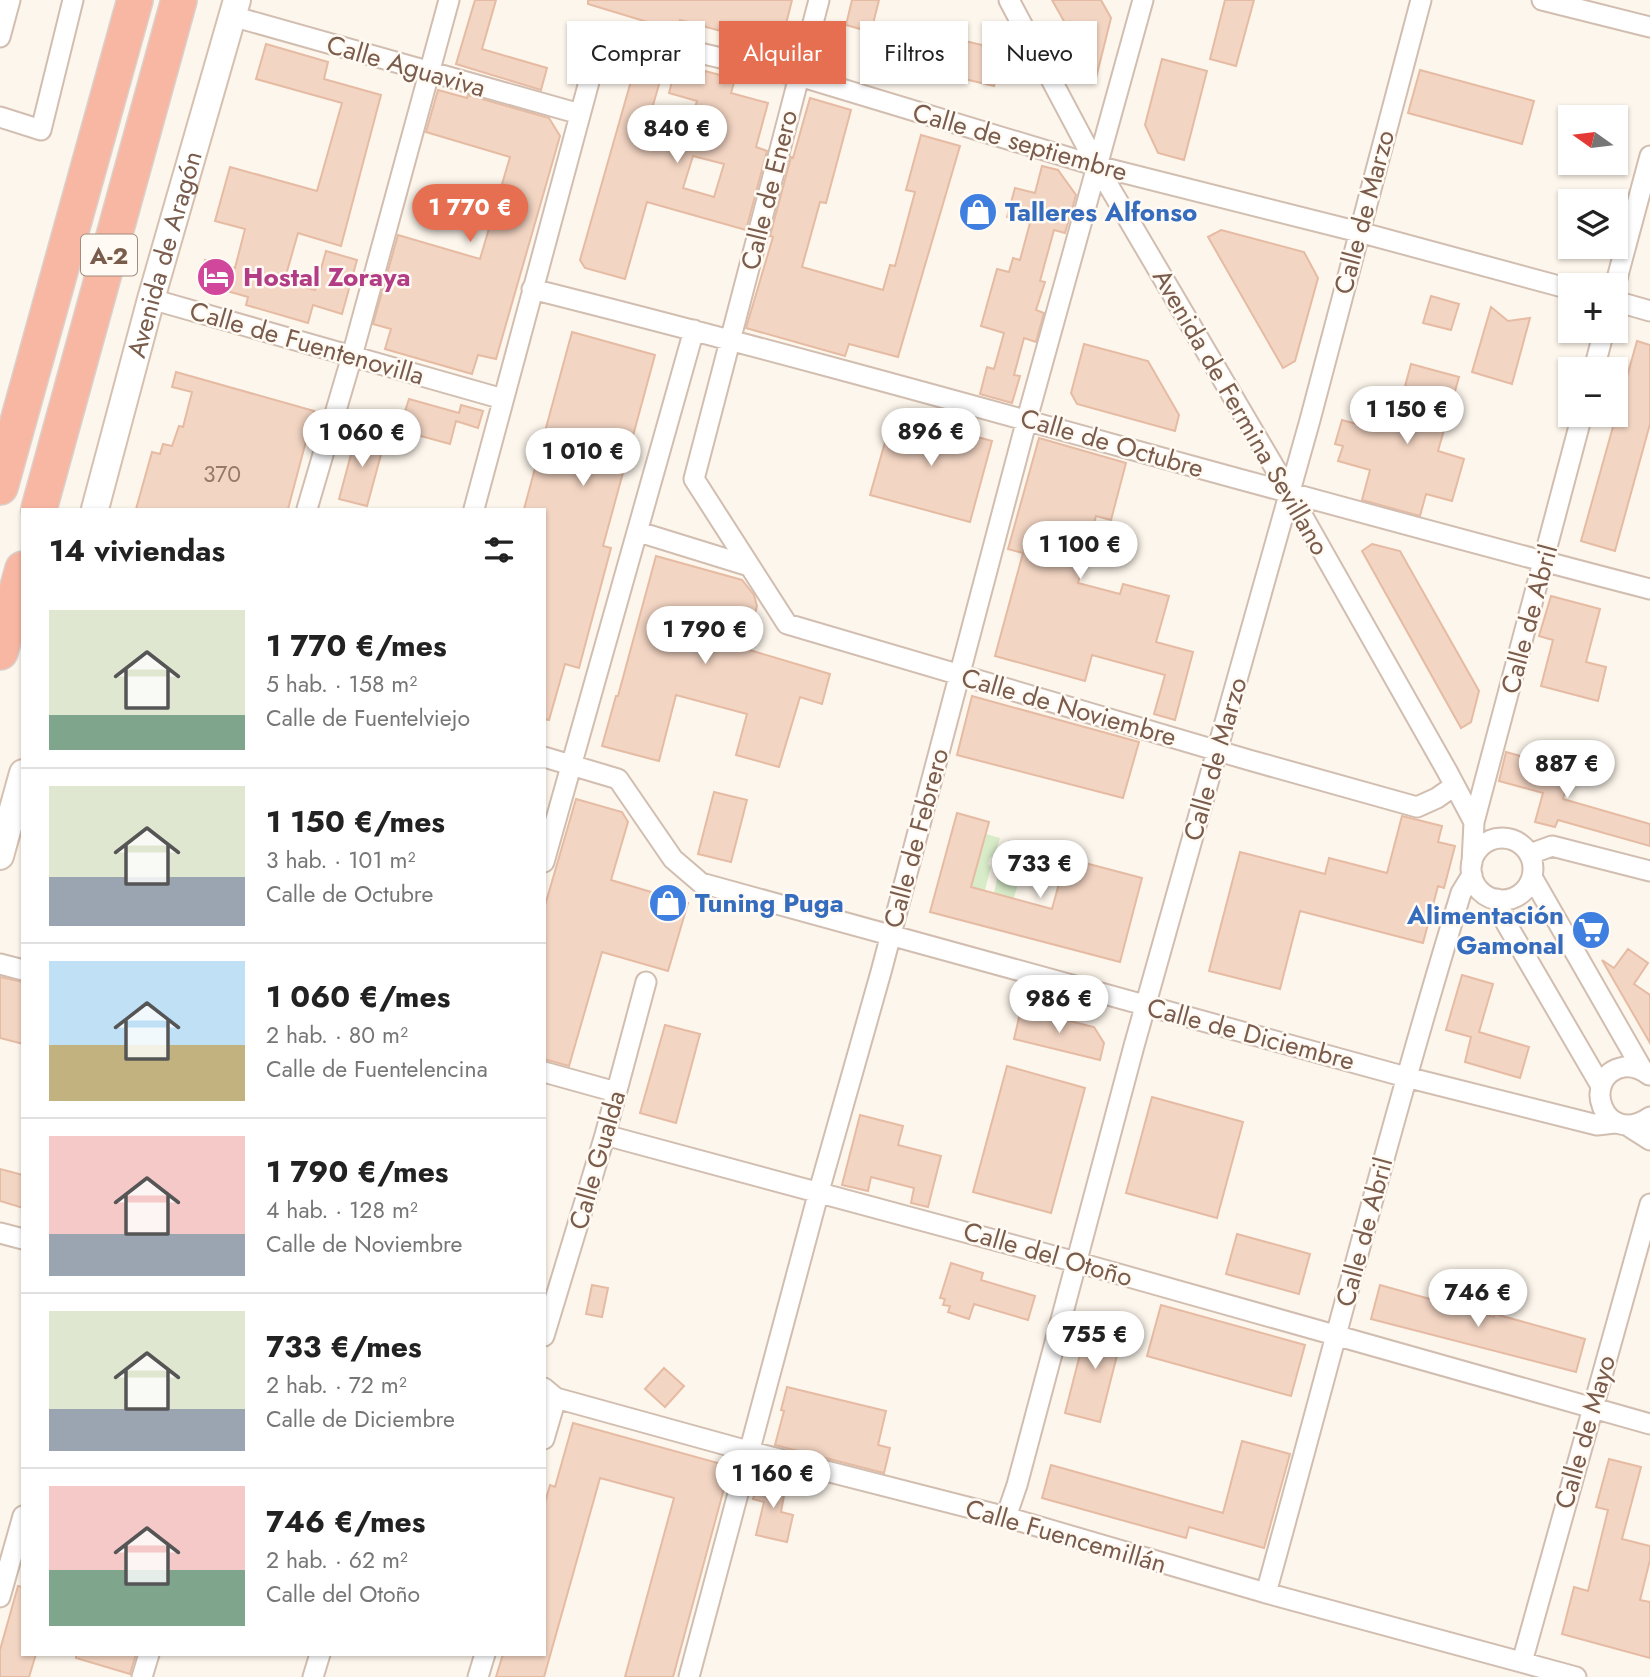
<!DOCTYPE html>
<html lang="es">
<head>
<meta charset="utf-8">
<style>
	:root { --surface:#fff; --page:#f2f2f2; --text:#222; --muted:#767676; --line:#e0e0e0; --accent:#e76f51 }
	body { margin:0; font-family:Jost,sans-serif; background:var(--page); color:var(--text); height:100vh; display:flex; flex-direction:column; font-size:26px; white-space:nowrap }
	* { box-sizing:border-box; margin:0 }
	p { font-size:23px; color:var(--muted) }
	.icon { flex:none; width:38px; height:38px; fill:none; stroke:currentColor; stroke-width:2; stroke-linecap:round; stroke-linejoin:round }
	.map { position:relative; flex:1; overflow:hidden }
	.panel { position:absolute; left:21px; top:508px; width:525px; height:1148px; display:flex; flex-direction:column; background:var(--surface); border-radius:0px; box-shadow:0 2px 5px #0004 }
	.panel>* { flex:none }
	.guide { position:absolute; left:567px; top:21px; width:665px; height:63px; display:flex; gap:14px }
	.needle { width:46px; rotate:284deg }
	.fabs { position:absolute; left:1558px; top:105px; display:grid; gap:14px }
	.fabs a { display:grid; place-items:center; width:70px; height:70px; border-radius:0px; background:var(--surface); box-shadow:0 2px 5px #0004; font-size:35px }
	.price { position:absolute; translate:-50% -60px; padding:0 16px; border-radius:24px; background:#fff; color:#222; font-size:23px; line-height:46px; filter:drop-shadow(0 2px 4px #0008) }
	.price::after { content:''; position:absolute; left:50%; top:42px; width:21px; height:16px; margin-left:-10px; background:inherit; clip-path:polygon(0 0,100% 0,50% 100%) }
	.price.on { background:var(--accent); color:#fff }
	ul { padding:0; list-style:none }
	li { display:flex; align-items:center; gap:21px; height:175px; padding:0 28px }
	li+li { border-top:2px solid var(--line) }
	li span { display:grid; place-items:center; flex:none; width:196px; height:140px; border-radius:0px; color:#555 }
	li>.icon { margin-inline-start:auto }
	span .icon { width:84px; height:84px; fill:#fffc; stroke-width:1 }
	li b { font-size:30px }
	h2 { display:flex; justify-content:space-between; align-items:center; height:84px; padding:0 28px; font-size:30px }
	.tag { padding:0 24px; border-radius:0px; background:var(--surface); box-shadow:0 2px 5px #0004; font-size:24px; line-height:63px }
	.tag.on { background:var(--accent); color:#fff }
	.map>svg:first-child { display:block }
	.green { fill:#d8ecc9 }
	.building { fill:#f3d5c3; stroke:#e6bba3; stroke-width:2; fill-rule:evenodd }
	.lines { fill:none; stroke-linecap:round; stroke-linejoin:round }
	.street-casing { stroke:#d1beb0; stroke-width:23 }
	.secondary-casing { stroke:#d6c0b0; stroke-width:30 }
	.highway-casing { stroke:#dad1cd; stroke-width:38 }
	.street { stroke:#fff; stroke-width:19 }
	.secondary { stroke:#fff; stroke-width:26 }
	.highway { stroke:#f7b7a3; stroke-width:35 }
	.labels { text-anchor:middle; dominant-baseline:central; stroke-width:5; stroke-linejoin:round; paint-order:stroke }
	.number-label { font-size:23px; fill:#987a6a }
	.shield { fill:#fffaf3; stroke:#a28b7f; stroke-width:2 }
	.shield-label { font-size:24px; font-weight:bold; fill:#7a5c4d }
	.street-label { font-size:26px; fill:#7a5c4d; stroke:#fffaf3 }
	.shop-label { font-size:26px; font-weight:bold; fill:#366cbe; stroke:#fffaf3; text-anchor:start }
	.hotel-label { font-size:26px; font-weight:bold; fill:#b23c85; stroke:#fffaf3; text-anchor:start }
</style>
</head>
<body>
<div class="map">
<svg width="1650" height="1677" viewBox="0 0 1650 1677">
	<rect width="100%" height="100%" fill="#fdf6ec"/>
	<path class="green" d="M986,834L1000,838L995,855L990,858L988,864L991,867L985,890L971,887Z
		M1008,840L1028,846L1014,898L994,893L999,871L1004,869L1006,862L1003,858Z"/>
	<path class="building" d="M475,0H496L482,49L547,68L541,90L456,64Z
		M588,0H792L782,40L775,38L773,45L680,20L677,31L588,4Z
		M852,0H879L871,32L846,25Z
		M1052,0H1101L1111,18L1096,78Z
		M1225,0H1254L1236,66L1210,59Z
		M965,41L1003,50L994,86L956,77Z
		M266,44L328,62L324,79L381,95L341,246L298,233L284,282L315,290L326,251L357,260L342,314L313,305L308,323L246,305L248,297L199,283L205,260L235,268L245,229L215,221L230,167L317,191L342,103L256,79Z
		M1162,59L1207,71L1184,160L1158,153L1145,125Z
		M675,70L704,77L705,71L735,79L731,93L768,103L756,147L767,151L746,230L647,202L625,279L585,268L580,260L631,81L639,75L660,81L649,119L688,129L697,101L669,93ZM693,156L724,164L714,197L683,188Z
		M1420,70L1534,101L1522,144L1408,113Z
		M438,90L467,98L468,95L549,118L560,136L496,359L478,355L472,374L385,349L391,329L373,324L398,235L480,259L510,157L426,132Z
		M810,98L851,110L826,203L820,202L802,267L883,290L890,265L895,266L915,192L906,190L921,135L960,146L898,357L849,344L845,356L746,328L773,237L770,236L791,157L793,158Z
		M1042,166L1058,170L1076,195L1065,233L1054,230L1040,281L1045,282L1036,310L1044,313L1036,342L1024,338L1014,375L1020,376L1012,403L980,394L987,367L994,369L1004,333L981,326L997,269L1009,272L1013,258L1020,260L1030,223L1007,217L1015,188L1035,193Z
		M1221,230L1304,252L1318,278L1295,361L1283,368L1208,237Z
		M1431,296L1459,304L1451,330L1423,323Z
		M1491,307L1508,321L1530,318L1512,384L1472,372Z
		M572,332L655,355L603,546L611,548L579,668L565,664L549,720L544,719V509H524Z
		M1637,341L1650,345V424L1615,551L1581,541Z
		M1084,344L1148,361L1179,415L1175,431L1077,404L1071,393Z
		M1411,364L1459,377L1438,451L1464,459L1452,501L1426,494L1420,516L1362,500L1370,470L1338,461L1343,446L1335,444L1342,420L1382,431L1389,402L1400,405Z
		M176,372L314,411L288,509H136L152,452L160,454L163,444L172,446L179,426L183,427L192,392L172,387Z
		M409,399L459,413L461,405L483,411L478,428L456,421L450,444L399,430Z
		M893,414L992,441L970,522L870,495Z
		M357,432L385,440L367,506L339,499Z
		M1039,438L1126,463L1111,520L1096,516L1078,583L1120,594L1123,584L1169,596L1156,642L1193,652L1175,720L1154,714L1165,675L1092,655L1085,681L995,656L1023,553L1008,549Z
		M1372,544L1400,551L1479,691L1471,722L1461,728L1362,551Z
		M656,556L742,580L754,595L757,606L746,649L830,674L822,704L800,697L779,767L736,755L747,714L676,695L659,761L602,746L616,696H618Z
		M1551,596L1600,609L1586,662L1606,667L1598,701L1541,686L1553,640L1539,636Z
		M972,696L1139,742L1123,798L957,755Z
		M1506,752L1571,770L1563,799L1650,824V846L1558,820L1555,827L1535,822L1543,793L1499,781Z
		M714,792L747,800L731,862L698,854Z
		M576,799L622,812L628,822L611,880L688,903L668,971L602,952L569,1066L544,1059V909Z
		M957,813L989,822L971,887L1052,909L1066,858L1142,878L1120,962L930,912Z
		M1402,816L1442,826L1438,842L1455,846L1444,888L1438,886L1423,943L1300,911L1280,989L1209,971L1240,852L1325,874L1329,858L1387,873Z
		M1628,949L1648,963L1634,984L1650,995V1043L1602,960L1614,968Z
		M1462,975L1493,984L1479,1032L1529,1047L1520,1078L1465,1062L1471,1037L1446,1030Z
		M0,977L23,982V1044L0,1038Z
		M1021,1009L1094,1027L1104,1043L1100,1060L1014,1039Z
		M665,1025L700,1034L676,1123L640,1113Z
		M1007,1066L1085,1088L1051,1213L973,1192Z
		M1152,1097L1243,1122L1217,1218L1126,1193Z
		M860,1115L903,1126L898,1145L941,1156L928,1207L911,1203L914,1188L871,1177L868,1191L842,1185Z
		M0,1169L23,1175V1208L0,1201Z
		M1237,1234L1310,1254L1299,1294L1226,1274Z
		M951,1263L983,1273L981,1280L1035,1296L1028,1320L974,1304L969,1319L948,1312L950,1306L943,1305L945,1299L940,1298Z
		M592,1285L608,1288L602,1317L586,1314Z
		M1380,1285L1494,1317L1495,1314L1585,1339L1576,1372L1371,1319Z
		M1161,1305L1305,1345L1291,1396L1147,1356Z
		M1089,1319L1124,1328L1100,1422L1065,1413Z
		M664,1368L684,1386L665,1407L645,1389Z
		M787,1387L886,1411L878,1445L890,1448L884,1473L775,1445L784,1411L781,1410Z
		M573,1423L718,1463L726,1481L673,1677H625L674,1498L600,1478L544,1677H496L503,1654H544V1506L550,1485L555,1487Z
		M1242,1441L1290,1454L1264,1548L1189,1527L1186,1538L1042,1498L1051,1465L1223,1513Z
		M1609,1459L1641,1467L1622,1539L1650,1546V1560L1640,1600L1650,1602V1658L1562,1634L1574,1587L1588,1591L1608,1510L1596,1507Z
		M775,1476L787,1479L781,1512L793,1515L787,1542L756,1535L764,1502L753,1499L757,1486Z
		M18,1586L23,1587V1654H36L29,1677H0V1650Z
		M76,1654H136L130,1674L76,1658Z"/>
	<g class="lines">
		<defs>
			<path id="street" d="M819,0L694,479L787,624L1249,760L1417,807L1437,798L1454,786
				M1009,0L1097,166L1289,492L1447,771L1474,822L1472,863
				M1542,0L1650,27
				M232,16L580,114
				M0,37L10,0
				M0,117L41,130L73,0
				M1615,286L1650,156
				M532,289C906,383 1276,493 1650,589
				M151,299L503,399
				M1615,301L1650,311
				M1594,369L1604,331
				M307,509L352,356L449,0
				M474,509L597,52L622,35L799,76L1097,166L1359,232L1570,289
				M639,532L749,566
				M544,757L618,779L673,859L701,883L1406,1077L1597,1125L1615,1123
				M1474,822L1582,415
				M1471 869a31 31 0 1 1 62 0a31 31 0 1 1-62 0Z
				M1530,854L1552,846L1650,871
				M544,862L694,330
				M1532,877L1642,1069
				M1497,899L1506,923L1601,1086
				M0,964L23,970
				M544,1072L616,1092
				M1649,1075C1641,1069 1634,1066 1624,1067C1579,1075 1603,1149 1650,1117
				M1628,1126L1650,1140
				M605,1135L1076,1262L1650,1424
				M0,1233L23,1239
				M544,1336L605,1135L646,982
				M544,1388L556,1398L544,1439
				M556,1398L748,1451L1006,1517L1266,1593L1576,1677
				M1006,1517L1017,1485L1134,1046L1310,420L1421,0
				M1266,1593C1331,1359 1390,1124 1461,893L1472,875
				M0,1597L23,1516
				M1522,1662L1650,1204
				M142,1677L149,1654
				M313,1677L320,1654
				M478,1677L485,1654
				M689,1677L819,1191L881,972L1027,419L1143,0"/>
			<g id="secondary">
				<path id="s1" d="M95,509L151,299L237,0"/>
				<path d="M0,856L23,773"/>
			</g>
			<path id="highway" d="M0,487L135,0
				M39,509L179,0
				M0,652L23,569"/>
		</defs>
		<use href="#street" class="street-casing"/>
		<use href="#secondary" class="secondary-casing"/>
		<use href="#highway" class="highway-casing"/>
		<use href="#street" class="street"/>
		<use href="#secondary" class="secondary"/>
		<use href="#highway" class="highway"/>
	</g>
	<defs>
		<symbol id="shop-disc" viewBox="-11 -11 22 22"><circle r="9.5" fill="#3f7fe0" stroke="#fffaf3"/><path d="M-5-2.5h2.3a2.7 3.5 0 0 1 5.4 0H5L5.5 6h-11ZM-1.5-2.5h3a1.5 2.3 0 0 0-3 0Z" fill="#fff"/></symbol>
		<symbol id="hotel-disc" viewBox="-11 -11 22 22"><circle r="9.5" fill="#d1479c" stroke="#fffaf3"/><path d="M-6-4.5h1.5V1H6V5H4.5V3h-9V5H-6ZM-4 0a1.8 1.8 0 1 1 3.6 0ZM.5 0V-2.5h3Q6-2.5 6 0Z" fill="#fff"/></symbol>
		<symbol id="supermarket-disc" viewBox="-11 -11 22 22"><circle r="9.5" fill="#3f7fe0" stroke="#fffaf3"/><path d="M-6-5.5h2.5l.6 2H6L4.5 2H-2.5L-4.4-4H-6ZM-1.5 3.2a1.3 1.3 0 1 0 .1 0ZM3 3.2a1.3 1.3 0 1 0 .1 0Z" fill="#fff"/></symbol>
	</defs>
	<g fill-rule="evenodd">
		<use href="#shop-disc" x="956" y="190" width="44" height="44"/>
		<use href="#hotel-disc" x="194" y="255" width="44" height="44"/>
		<use href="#shop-disc" x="646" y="881" width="44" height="44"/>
		<use href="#supermarket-disc" x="1569" y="908" width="44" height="44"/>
	</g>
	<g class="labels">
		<g class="number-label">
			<text x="222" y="474">370</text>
		</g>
		<rect class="shield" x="81" y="234.5" width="56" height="41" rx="5"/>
		<g class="shield-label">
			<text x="109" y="255">A-2</text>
		</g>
		<g class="street-label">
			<text transform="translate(406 66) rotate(16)">Calle Aguaviva</text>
			<text transform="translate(1020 142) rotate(16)">Calle de septiembre</text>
			<text transform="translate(769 190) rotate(-76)">Calle de Enero</text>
			<text transform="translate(1364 212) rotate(-75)">Calle de Marzo</text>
			<text stroke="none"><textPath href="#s1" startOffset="264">Avenida de Aragón</textPath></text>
			<text transform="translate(307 343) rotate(16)">Calle de Fuentenovilla</text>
			<text transform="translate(1241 412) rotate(60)">Avenida de Fermina Sevillano</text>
			<text transform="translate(1112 443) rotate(16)">Calle de Octubre</text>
			<text transform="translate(1529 619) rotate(-75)">Calle de Abril</text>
			<text transform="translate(1069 707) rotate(16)">Calle de Noviembre</text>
			<text transform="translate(1215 759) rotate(-74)">Calle de Marzo</text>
			<text transform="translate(916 838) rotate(-75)">Calle de Febrero</text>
			<text transform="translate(1251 1034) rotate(15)">Calle de Diciembre</text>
			<text transform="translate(597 1160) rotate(-74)">Calle Gualda</text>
			<text transform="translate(1364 1232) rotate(-75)">Calle de Abril</text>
			<text transform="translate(1048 1254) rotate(16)">Calle del Otoño</text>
			<text transform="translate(1585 1432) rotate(-74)">Calle de Mayo</text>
			<text transform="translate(1066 1536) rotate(16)">Calle Fuencemillán</text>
		</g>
		<g class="shop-label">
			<text x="1005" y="212">Talleres Alfonso</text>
			<text x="695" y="903">Tuning Puga</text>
			<text x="1564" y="915" text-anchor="end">Alimentación<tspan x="1564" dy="30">Gamonal</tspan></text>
		</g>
		<g class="hotel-label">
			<text x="243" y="277">Hostal Zoraya</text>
		</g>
	</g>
</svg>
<div class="fabs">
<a><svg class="needle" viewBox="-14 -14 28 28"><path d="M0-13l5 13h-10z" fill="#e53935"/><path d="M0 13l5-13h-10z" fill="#767676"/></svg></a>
<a><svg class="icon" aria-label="layers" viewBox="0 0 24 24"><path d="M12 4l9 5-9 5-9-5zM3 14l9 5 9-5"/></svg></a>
<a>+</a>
<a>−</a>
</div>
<b class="price" style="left:677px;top:165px">840 €</b>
<b class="price on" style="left:470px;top:244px">1 770 €</b>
<b class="price" style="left:1407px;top:446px">1 150 €</b>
<b class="price" style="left:931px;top:468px">896 €</b>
<b class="price" style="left:362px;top:469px">1 060 €</b>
<b class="price" style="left:583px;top:488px">1 010 €</b>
<b class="price" style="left:1080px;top:581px">1 100 €</b>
<b class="price" style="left:705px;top:666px">1 790 €</b>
<b class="price" style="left:1567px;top:800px">887 €</b>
<b class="price" style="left:1040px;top:900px">733 €</b>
<b class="price" style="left:1059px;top:1035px">986 €</b>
<b class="price" style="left:1478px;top:1329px">746 €</b>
<b class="price" style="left:1095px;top:1371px">755 €</b>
<b class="price" style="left:773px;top:1510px">1 160 €</b>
<div class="guide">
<a class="tag">Comprar</a>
<a class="tag on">Alquilar</a>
<a class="tag">Filtros</a>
<a class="tag">Nuevo</a>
</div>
<section class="panel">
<h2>14 viviendas<svg class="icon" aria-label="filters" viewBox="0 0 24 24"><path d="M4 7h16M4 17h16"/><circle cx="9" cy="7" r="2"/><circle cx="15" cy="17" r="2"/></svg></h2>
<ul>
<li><span style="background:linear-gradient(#dfe7d0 75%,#7fa58c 0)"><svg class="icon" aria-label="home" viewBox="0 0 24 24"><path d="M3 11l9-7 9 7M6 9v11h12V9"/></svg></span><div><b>1 770 €/mes</b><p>5 hab. · 158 m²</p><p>Calle de Fuentelviejo</p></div></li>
<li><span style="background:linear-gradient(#dfe7d0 65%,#9aa5b1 0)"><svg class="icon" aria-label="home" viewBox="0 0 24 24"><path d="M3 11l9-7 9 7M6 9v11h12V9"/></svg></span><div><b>1 150 €/mes</b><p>3 hab. · 101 m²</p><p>Calle de Octubre</p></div></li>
<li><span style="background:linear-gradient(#bfe0f5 60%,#c2b280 0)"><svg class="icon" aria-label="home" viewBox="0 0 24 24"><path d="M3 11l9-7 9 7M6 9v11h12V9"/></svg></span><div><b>1 060 €/mes</b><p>2 hab. · 80 m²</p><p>Calle de Fuentelencina</p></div></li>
<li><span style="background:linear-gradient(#f6c9c9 70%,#9aa5b1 0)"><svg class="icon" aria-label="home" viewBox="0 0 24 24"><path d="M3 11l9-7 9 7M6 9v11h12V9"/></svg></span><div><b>1 790 €/mes</b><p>4 hab. · 128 m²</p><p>Calle de Noviembre</p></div></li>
<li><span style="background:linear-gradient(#dfe7d0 70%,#9aa5b1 0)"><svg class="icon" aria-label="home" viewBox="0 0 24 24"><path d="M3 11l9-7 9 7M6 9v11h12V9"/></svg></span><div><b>733 €/mes</b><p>2 hab. · 72 m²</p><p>Calle de Diciembre</p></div></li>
<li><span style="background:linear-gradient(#f6c9c9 60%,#7fa58c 0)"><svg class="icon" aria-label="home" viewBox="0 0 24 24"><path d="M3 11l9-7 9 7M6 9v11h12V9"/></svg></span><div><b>746 €/mes</b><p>2 hab. · 62 m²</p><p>Calle del Otoño</p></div></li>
</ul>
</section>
</div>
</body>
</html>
